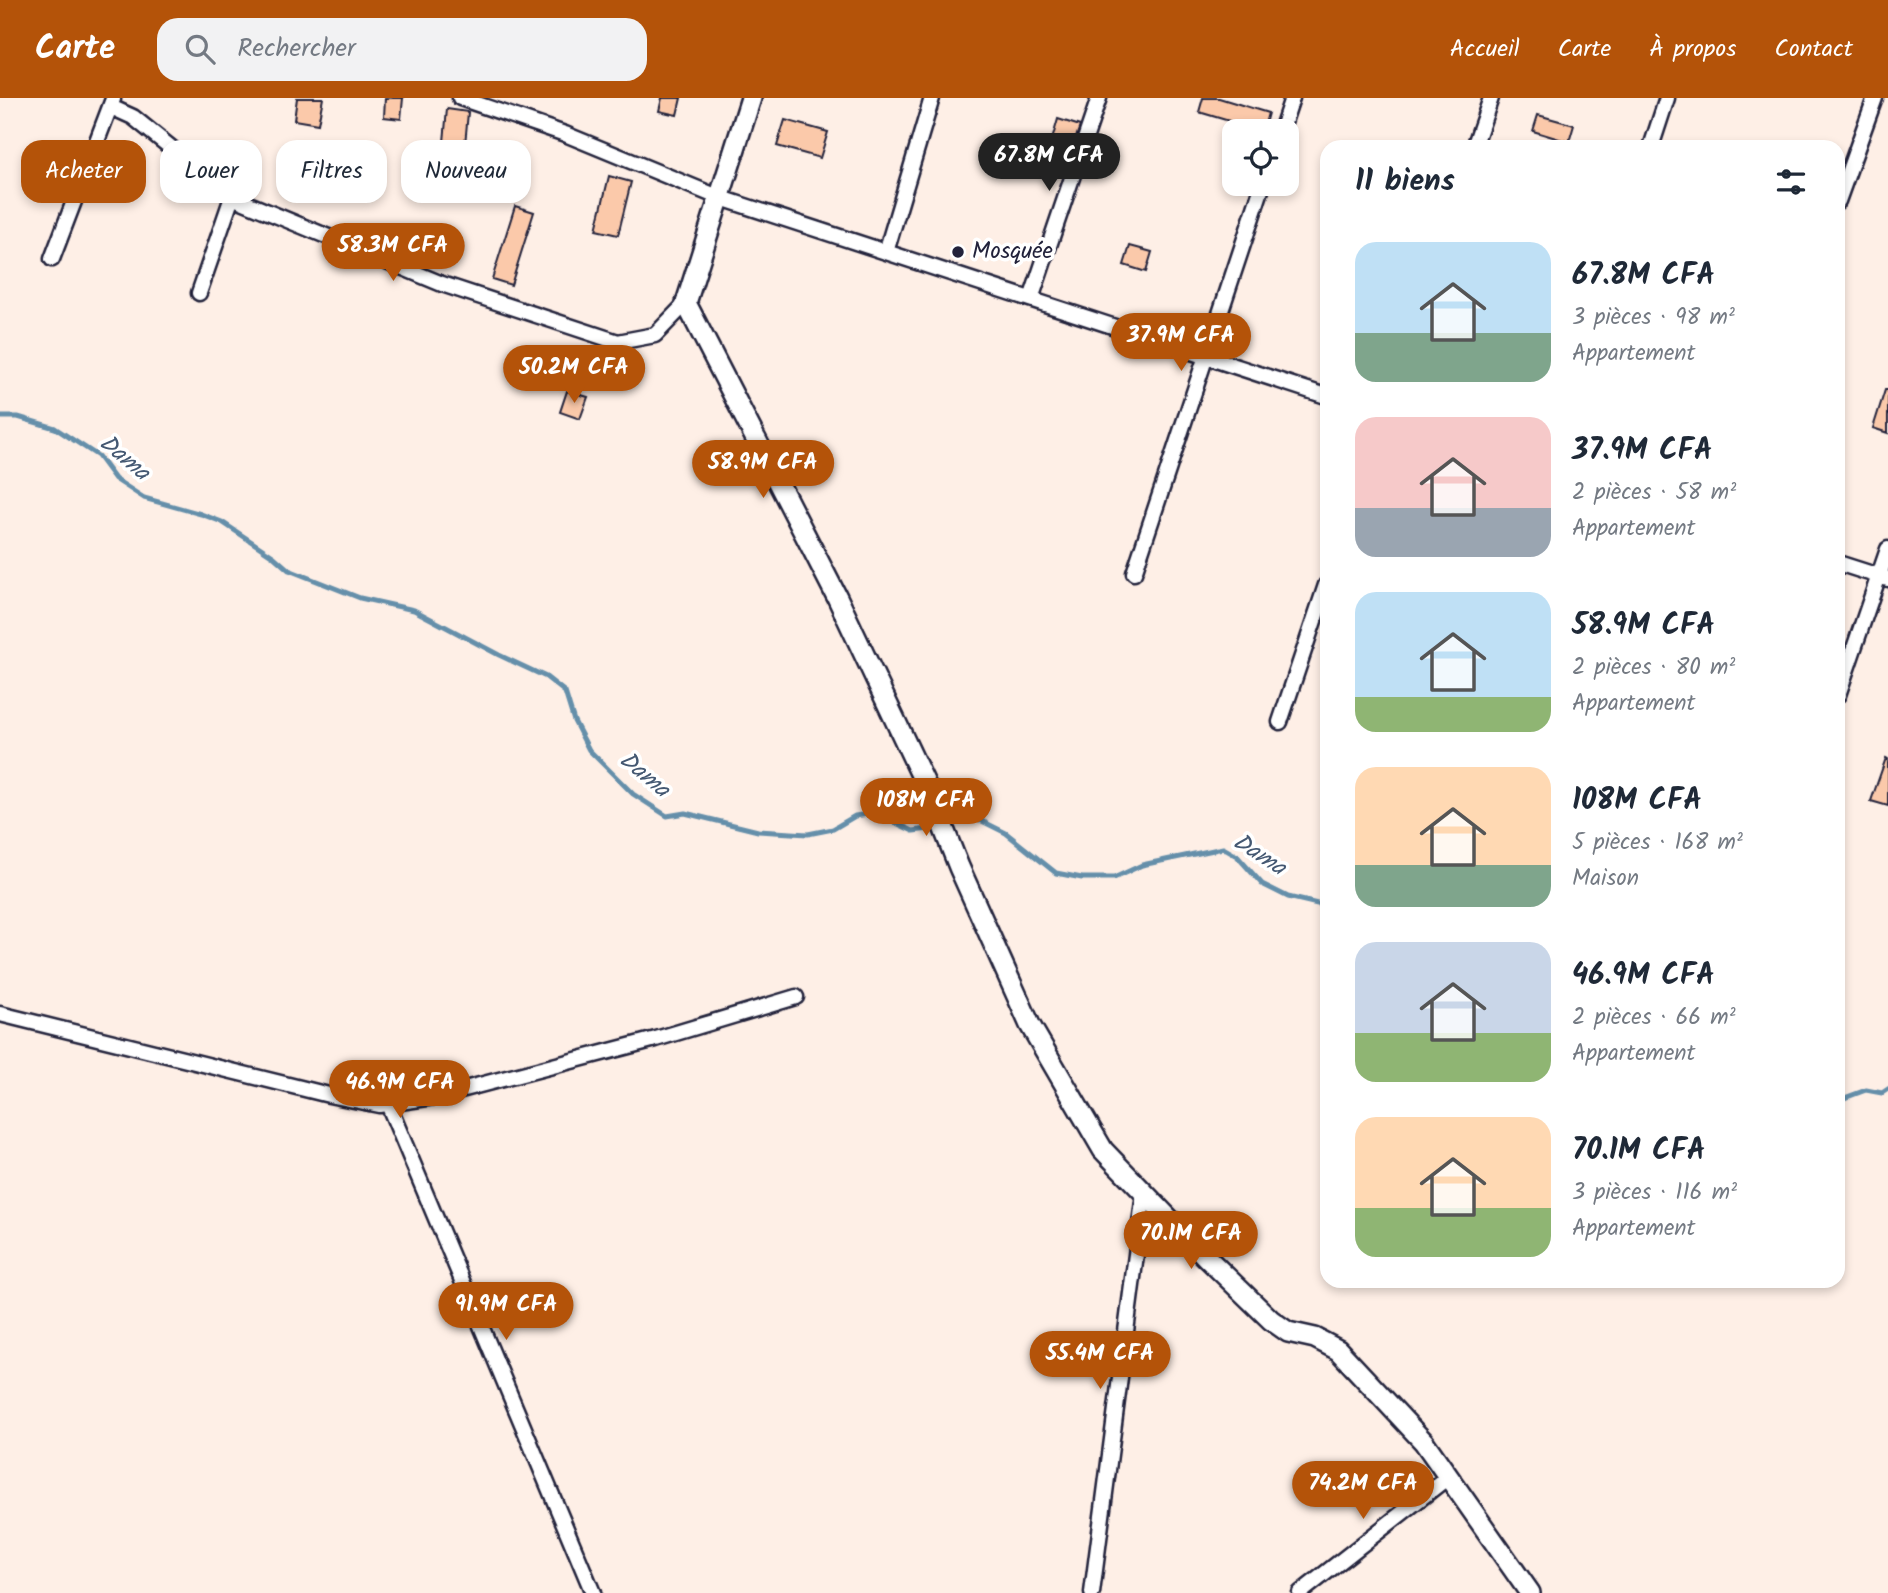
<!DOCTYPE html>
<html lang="fr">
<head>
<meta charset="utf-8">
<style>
	:root { --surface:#fff; --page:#f2f2f3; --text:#1f2937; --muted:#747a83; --accent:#b45309 }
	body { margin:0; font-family:Kalam,sans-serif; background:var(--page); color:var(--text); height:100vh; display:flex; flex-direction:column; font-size:26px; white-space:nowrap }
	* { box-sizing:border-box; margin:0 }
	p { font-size:23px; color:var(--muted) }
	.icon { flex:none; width:38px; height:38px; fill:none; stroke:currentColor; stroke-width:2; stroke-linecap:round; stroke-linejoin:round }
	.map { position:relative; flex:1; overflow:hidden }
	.panel { position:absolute; left:1320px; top:42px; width:525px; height:1148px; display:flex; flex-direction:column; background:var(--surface); border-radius:21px; box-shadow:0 4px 10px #0003 }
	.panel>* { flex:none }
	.guide { position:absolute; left:21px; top:42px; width:665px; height:63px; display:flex; gap:14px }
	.controls { position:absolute; left:1222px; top:21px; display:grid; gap:14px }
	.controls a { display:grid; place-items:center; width:77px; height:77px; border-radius:14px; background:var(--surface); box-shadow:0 4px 10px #0003; font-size:35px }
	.price { position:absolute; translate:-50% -60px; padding:0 16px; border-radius:24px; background:var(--accent); color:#fff; font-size:23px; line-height:46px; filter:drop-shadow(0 2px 4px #0008) }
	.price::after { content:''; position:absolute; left:50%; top:42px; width:21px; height:16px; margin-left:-10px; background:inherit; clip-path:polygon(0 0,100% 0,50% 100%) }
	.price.active { background:#222; color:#fff }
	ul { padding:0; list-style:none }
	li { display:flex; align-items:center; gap:21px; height:175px; padding:0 35px }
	li span { display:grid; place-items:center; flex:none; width:196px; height:140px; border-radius:21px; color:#555 }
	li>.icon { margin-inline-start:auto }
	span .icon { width:84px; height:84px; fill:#fffc; stroke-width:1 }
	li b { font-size:30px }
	h2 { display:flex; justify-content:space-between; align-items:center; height:84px; padding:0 35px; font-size:30px }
	.pill { padding:0 24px; border-radius:21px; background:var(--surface); box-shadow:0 4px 10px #0003; font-size:24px; line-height:63px }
	.pill.active { background:var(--accent); color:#fff }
	header { display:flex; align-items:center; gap:42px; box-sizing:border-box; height:98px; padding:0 35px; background:var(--accent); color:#fff }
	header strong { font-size:33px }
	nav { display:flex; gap:38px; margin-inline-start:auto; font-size:24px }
	.search { width:490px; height:63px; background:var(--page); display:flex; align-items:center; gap:18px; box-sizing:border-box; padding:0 24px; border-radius:21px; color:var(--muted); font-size:26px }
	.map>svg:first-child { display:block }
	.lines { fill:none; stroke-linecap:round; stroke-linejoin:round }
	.stream { stroke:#658faa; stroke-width:5 }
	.building { fill:#fbc9aa; stroke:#22223b; stroke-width:2 }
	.street-casing { stroke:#22223b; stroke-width:19 }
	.secondary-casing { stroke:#22223b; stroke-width:24 }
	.street { stroke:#fff; stroke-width:14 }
	.secondary { stroke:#fff; stroke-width:19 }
	.poi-dot { fill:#22223b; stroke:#fff; stroke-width:2.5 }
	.labels { text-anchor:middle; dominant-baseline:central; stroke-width:7; stroke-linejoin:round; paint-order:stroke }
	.poi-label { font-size:23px; fill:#22223b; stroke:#fff; text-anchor:start }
	.water-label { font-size:24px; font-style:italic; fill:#445872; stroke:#fff }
</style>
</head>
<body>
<header>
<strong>Carte</strong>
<div class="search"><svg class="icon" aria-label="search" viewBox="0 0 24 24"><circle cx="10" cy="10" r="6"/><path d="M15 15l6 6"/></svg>Rechercher</div>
<nav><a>Accueil</a><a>Carte</a><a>À propos</a><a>Contact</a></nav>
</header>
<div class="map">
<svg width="1888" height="1495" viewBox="0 0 1888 1495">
	<rect width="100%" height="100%" fill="#feefe6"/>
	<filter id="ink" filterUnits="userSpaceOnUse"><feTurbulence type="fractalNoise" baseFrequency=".0143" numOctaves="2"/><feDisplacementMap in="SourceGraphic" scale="14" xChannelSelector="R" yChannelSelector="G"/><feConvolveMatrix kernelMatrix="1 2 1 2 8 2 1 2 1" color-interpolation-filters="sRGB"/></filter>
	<g filter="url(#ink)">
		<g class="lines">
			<path class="stream" d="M0,319H18L55,330L98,358L115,381L144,400L201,416L222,424L273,458L289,472L360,500L414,512L499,557L546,579L565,594L574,623L589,652L633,696L667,718L685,715L758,733L808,736L833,731L855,718L875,715L913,733L929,731L937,724
				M945,720L967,718L980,722L1006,735L1056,775L1082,780H1114L1142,767L1223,750L1237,758L1262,786L1288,799L1326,808
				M1838,960L1840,962L1838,966
				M1838,999L1839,1002L1866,992L1882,995L1888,991"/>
		</g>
		<path class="building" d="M297,0H323L318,26L294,22Z
			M385,0H403L401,21L384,19Z
			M662,0H681L677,17L659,13Z
			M1203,0H1219L1268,15L1263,33L1199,14Z
			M447,11L468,14L462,79L441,77Z
			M1538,17L1574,27L1569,44L1533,33Z
			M1058,21L1080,28L1073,48L1052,42Z
			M785,22L828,34L820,60L777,48Z
			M609,78L631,84L618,137L596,132Z
			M515,108L534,114L511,187L492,181Z
			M1130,148L1152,154L1146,174L1124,167Z
			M1885,292H1888V335L1873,330Z
			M567,293L588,299L580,321L560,314Z
			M1886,660L1888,661V708L1871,703Z"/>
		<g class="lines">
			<defs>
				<path id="street" d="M460,0L565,36L718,99L1326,298
					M111,9L133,19L232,99L442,186L618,244L655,237L686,205
					M1281,33L1292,0
					M1474,49L1491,0
					M1651,49L1667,0
					M1838,103L1875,0
					M886,154L932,0
					M52,161L113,1
					M199,195L232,99
					M1031,201L1099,0
					M1838,465L1888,481
					M1134,475L1263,86
					M1838,597L1888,451
					M1280,624L1326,487
					M0,916L329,997L379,1007L434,999L656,941L796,899
					M388,1006L593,1495
					M1092,1495L1144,1095
					M1300,1495L1448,1379"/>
				<path id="secondary" d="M751,0L686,205L837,499L930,696L959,769L1030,927L1103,1052L1206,1159L1271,1222L1288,1234L1315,1240L1338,1252L1424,1344L1530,1495"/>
			</defs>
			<use href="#street" class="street-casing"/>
			<use href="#secondary" class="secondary-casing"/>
			<use href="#street" class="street"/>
			<use href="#secondary" class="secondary"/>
		</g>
	</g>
	<circle class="poi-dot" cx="958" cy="154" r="7"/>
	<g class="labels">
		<g class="poi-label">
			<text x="972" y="154">Mosquée</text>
		</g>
		<g class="water-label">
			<text transform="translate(124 360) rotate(40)">Dama</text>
			<text transform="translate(644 677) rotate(40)">Dama</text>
			<text transform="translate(1259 757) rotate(33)">Dama</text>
		</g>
	</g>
</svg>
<div class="controls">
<a><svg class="icon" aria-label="locate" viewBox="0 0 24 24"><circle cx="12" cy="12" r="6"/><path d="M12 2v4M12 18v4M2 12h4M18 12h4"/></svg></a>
</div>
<b class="price active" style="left:1049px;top:95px">67.8M CFA</b>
<b class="price" style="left:393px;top:185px">58.3M CFA</b>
<b class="price" style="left:1181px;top:275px">37.9M CFA</b>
<b class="price" style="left:574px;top:307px">50.2M CFA</b>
<b class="price" style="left:763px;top:402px">58.9M CFA</b>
<b class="price" style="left:926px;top:740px">108M CFA</b>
<b class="price" style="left:400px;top:1022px">46.9M CFA</b>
<b class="price" style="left:1191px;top:1173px">70.1M CFA</b>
<b class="price" style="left:506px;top:1244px">91.9M CFA</b>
<b class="price" style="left:1100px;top:1293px">55.4M CFA</b>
<b class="price" style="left:1363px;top:1423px">74.2M CFA</b>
<div class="guide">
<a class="pill active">Acheter</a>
<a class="pill">Louer</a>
<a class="pill">Filtres</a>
<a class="pill">Nouveau</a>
</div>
<section class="panel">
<h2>11 biens<svg class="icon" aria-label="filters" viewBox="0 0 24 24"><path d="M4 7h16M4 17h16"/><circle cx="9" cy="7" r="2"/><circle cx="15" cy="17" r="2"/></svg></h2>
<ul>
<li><span style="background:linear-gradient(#bfe0f5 65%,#7fa58c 0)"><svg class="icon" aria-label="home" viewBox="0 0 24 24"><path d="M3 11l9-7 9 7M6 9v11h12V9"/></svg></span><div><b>67.8M CFA</b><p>3 pièces · 98 m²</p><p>Appartement</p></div></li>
<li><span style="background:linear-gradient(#f6c9c9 65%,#9aa5b1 0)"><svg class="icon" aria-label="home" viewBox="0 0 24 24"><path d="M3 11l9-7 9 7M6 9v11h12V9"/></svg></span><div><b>37.9M CFA</b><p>2 pièces · 58 m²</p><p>Appartement</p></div></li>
<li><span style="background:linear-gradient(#bfe0f5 75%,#8fb573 0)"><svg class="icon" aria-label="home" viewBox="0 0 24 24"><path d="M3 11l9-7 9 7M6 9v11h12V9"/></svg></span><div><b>58.9M CFA</b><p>2 pièces · 80 m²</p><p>Appartement</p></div></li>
<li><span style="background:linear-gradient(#ffd9b3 70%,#7fa58c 0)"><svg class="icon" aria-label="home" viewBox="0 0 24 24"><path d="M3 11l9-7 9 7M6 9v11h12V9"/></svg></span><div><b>108M CFA</b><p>5 pièces · 168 m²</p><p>Maison</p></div></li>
<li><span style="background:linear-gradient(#c9d6e8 65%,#8fb573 0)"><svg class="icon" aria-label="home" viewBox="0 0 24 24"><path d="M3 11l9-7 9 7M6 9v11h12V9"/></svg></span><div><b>46.9M CFA</b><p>2 pièces · 66 m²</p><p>Appartement</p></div></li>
<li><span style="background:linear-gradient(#ffd9b3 65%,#8fb573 0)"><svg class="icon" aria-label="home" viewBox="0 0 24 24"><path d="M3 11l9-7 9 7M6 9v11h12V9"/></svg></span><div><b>70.1M CFA</b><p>3 pièces · 116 m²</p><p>Appartement</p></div></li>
</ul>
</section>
</div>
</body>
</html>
